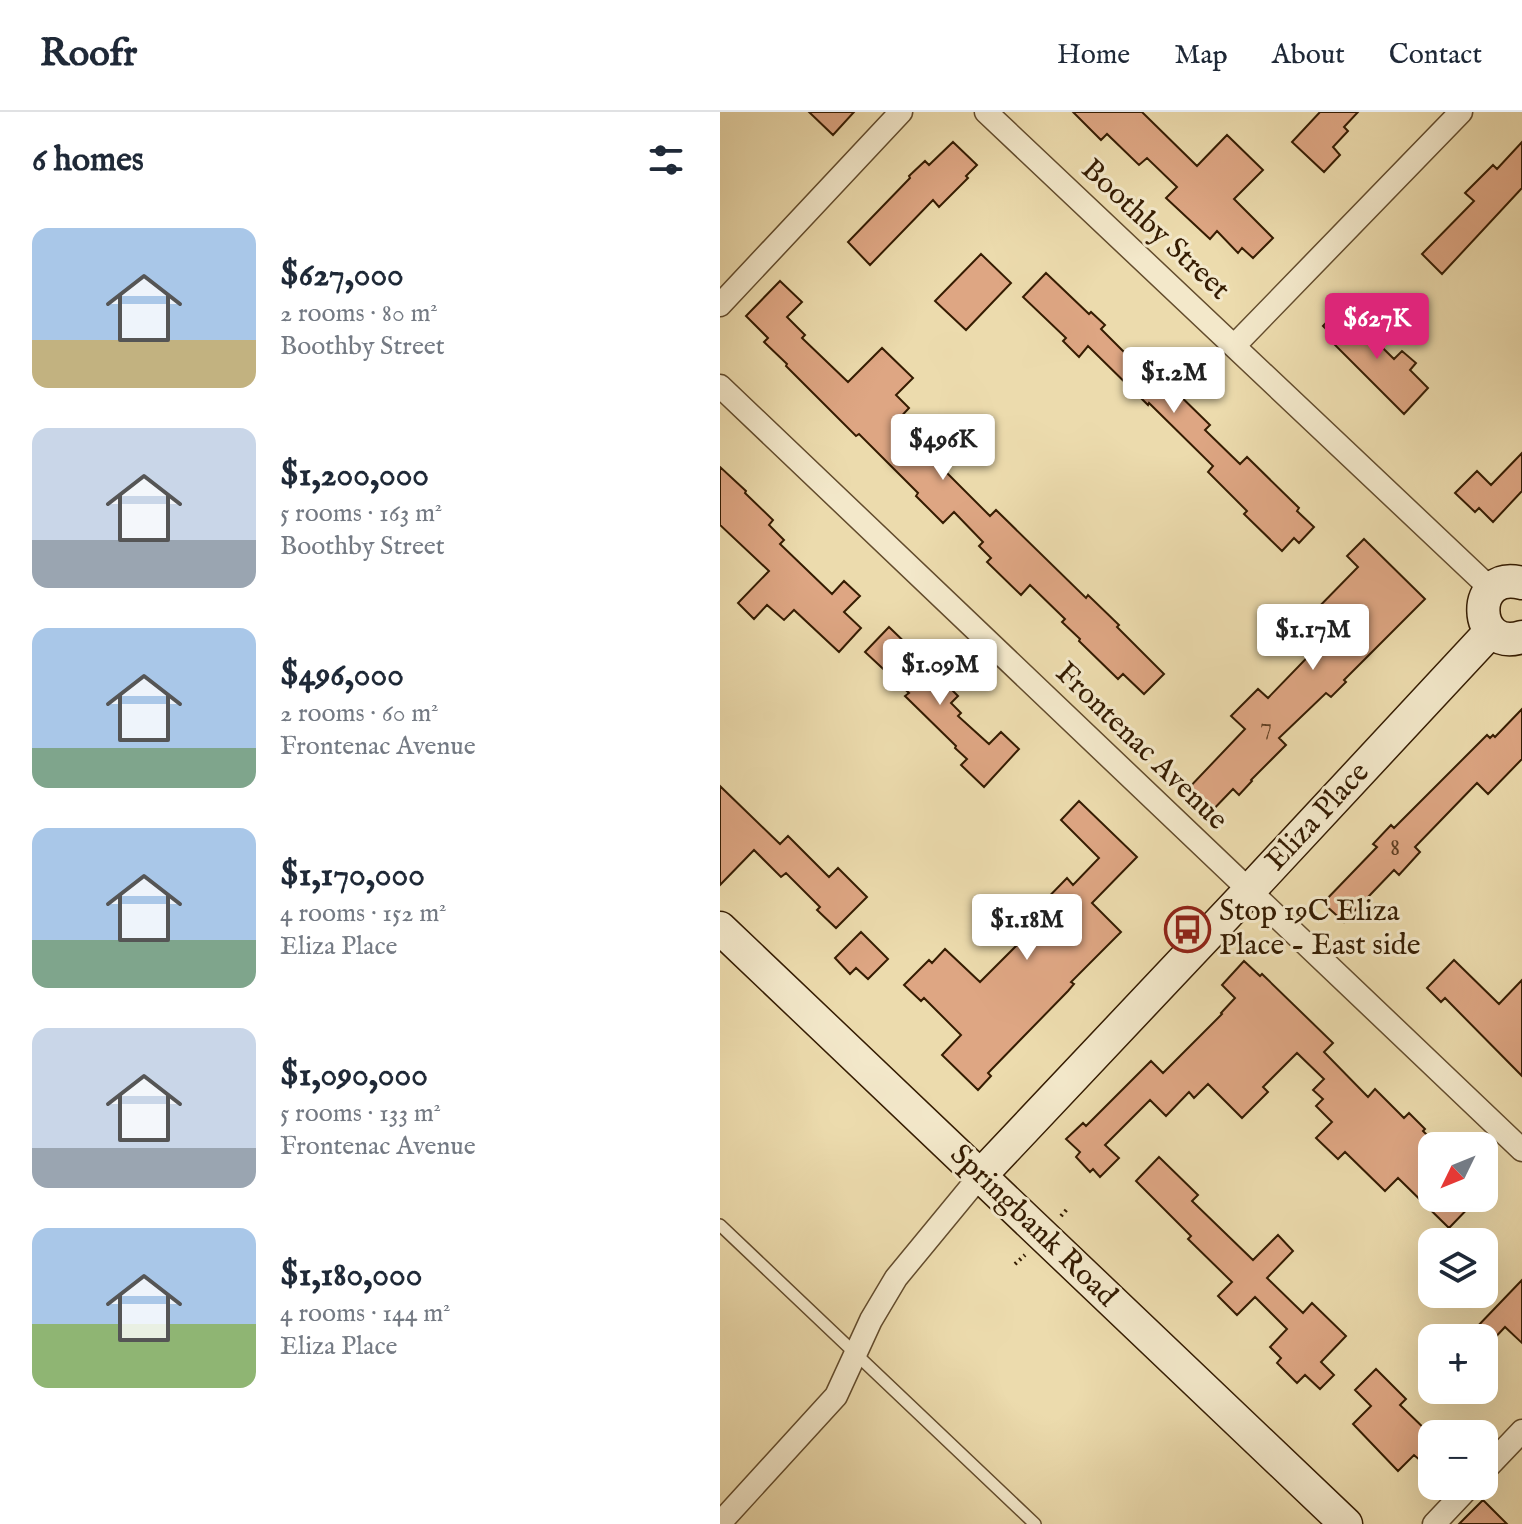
<!DOCTYPE html>
<html lang="en">
<head>
<meta charset="utf-8">
<style>
	:root { --surface:#fff; --page:#f6f6f7; --text:#1f2937; --muted:#747a83; --line:#e0e1e3; --accent:#db2777 }
	body { margin:0; font-family:"IM FELL English",serif; background:var(--page); color:var(--text); height:100vh; display:flex; flex-direction:column; font-size:30px; white-space:nowrap }
	* { box-sizing:border-box; margin:0 }
	p { font-size:26px; color:var(--muted) }
	.icon { flex:none; width:44px; height:44px; fill:none; stroke:currentColor; stroke-width:2; stroke-linecap:round; stroke-linejoin:round }
	.map { position:relative; flex:1; overflow:hidden }
	.side { display:flex; flex-direction:column; background:var(--surface); width:720px }
	.side>* { flex:none }
	.needle { width:52px; rotate:227deg }
	.fabs { position:absolute; left:698px; top:1020px; display:grid; gap:16px }
	.fabs a { display:grid; place-items:center; width:80px; height:80px; border-radius:16px; background:var(--surface); box-shadow:0 8px 32px #0002; font-size:40px }
	.price { position:absolute; translate:-50% -68px; padding:0 18px; border-radius:8px; background:#fff; color:#222; font-size:26px; line-height:52px; filter:drop-shadow(0 2px 4px #0008) }
	.price::after { content:''; position:absolute; left:50%; top:48px; width:24px; height:18px; margin-left:-12px; background:inherit; clip-path:polygon(0 0,100% 0,50% 100%) }
	.price.on { background:var(--accent); color:#fff }
	ul { padding:0; list-style:none }
	li { display:flex; align-items:center; gap:24px; height:200px; padding:0 32px }
	li span { display:grid; place-items:center; flex:none; width:224px; height:160px; border-radius:16px; color:#555 }
	li>.icon { margin-inline-start:auto }
	span .icon { width:96px; height:96px; fill:#fffc; stroke-width:1 }
	li b { font-size:34px }
	h2 { display:flex; justify-content:space-between; align-items:center; height:96px; padding:0 32px; font-size:34px }
	header { display:flex; align-items:center; gap:48px; box-sizing:border-box; height:112px; padding:0 40px; background:var(--surface); border-bottom:2px solid var(--line) }
	header strong { font-size:38px }
	nav { display:flex; gap:44px; margin-inline-start:auto; font-size:28px }
	main { display:flex; flex:1; min-height:0 }
	.map>svg:first-child { display:block }
	.building { fill:#dea683; stroke:#351c02; stroke-width:2 }
	.lines { fill:none; stroke-linecap:round; stroke-linejoin:round }
	.lane-casing { stroke:#634c2d; stroke-width:14 }
	.street-casing { stroke:#634c2d; stroke-width:25 }
	.secondary-casing { stroke:#351c02; stroke-width:35 }
	.path { stroke:#351c02; stroke-width:4; stroke-dasharray:2 4; stroke-linecap:butt }
	.lane { stroke:#f3e8ca; stroke-width:11 }
	.street { stroke:#f3e8ca; stroke-width:22 }
	.secondary { stroke:#f3e8ca; stroke-width:32 }
	.labels { text-anchor:middle; dominant-baseline:central; stroke-width:6; stroke-linejoin:round; paint-order:stroke }
	.number-label { font-size:26px; fill:#5f3e22 }
	.street-label { font-size:30px; fill:#351c02; stroke:#f3e8ca }
	.poi-label { font-size:30px; fill:#351c02; stroke:#f3e8ca; text-anchor:start }
</style>
</head>
<body>
<header>
<strong>Roofr</strong>
<nav><a>Home</a><a>Map</a><a>About</a><a>Contact</a></nav>
</header>
<main>
<section class="side">
<h2>6 homes<svg class="icon" aria-label="filters" viewBox="0 0 24 24"><path d="M4 7h16M4 17h16"/><circle cx="9" cy="7" r="2"/><circle cx="15" cy="17" r="2"/></svg></h2>
<ul>
<li><span style="background:linear-gradient(#a9c7e8 70%,#c2b280 0)"><svg class="icon" aria-label="home" viewBox="0 0 24 24"><path d="M3 11l9-7 9 7M6 9v11h12V9"/></svg></span><div><b>$627,000</b><p>2 rooms · 80 m²</p><p>Boothby Street</p></div></li>
<li><span style="background:linear-gradient(#c9d6e8 70%,#9aa5b1 0)"><svg class="icon" aria-label="home" viewBox="0 0 24 24"><path d="M3 11l9-7 9 7M6 9v11h12V9"/></svg></span><div><b>$1,200,000</b><p>5 rooms · 163 m²</p><p>Boothby Street</p></div></li>
<li><span style="background:linear-gradient(#a9c7e8 75%,#7fa58c 0)"><svg class="icon" aria-label="home" viewBox="0 0 24 24"><path d="M3 11l9-7 9 7M6 9v11h12V9"/></svg></span><div><b>$496,000</b><p>2 rooms · 60 m²</p><p>Frontenac Avenue</p></div></li>
<li><span style="background:linear-gradient(#a9c7e8 70%,#7fa58c 0)"><svg class="icon" aria-label="home" viewBox="0 0 24 24"><path d="M3 11l9-7 9 7M6 9v11h12V9"/></svg></span><div><b>$1,170,000</b><p>4 rooms · 152 m²</p><p>Eliza Place</p></div></li>
<li><span style="background:linear-gradient(#c9d6e8 75%,#9aa5b1 0)"><svg class="icon" aria-label="home" viewBox="0 0 24 24"><path d="M3 11l9-7 9 7M6 9v11h12V9"/></svg></span><div><b>$1,090,000</b><p>5 rooms · 133 m²</p><p>Frontenac Avenue</p></div></li>
<li><span style="background:linear-gradient(#a9c7e8 60%,#8fb573 0)"><svg class="icon" aria-label="home" viewBox="0 0 24 24"><path d="M3 11l9-7 9 7M6 9v11h12V9"/></svg></span><div><b>$1,180,000</b><p>4 rooms · 144 m²</p><p>Eliza Place</p></div></li>
</ul>
</section>
<div class="map">
<svg width="802" height="1412" viewBox="0 0 802 1412">
	<rect width="100%" height="100%" fill="#ecdbad"/>
	<filter id="stains"><feTurbulence type="fractalNoise" baseFrequency=".0025" numOctaves="4"/><feColorMatrix values="0 0 0 0 .2 0 0 0 0 .09 0 0 0 0 .02 0 0 0 .5 -.17"/></filter>
	<radialGradient id="worn" r=".72"><stop offset=".6" stop-color="#630" stop-opacity="0"/><stop offset="1" stop-color="#630" stop-opacity=".3"/></radialGradient>
	<path class="building" d="M89,0H134L113,23Z
		M353,0H422L477,54L507,23L543,58L514,87L553,126L533,146L522,136L518,141L497,119L490,127L446,86L457,75L427,46L419,53L387,22L381,28Z
		M600,0H638L624,15L628,19L613,35L620,43L604,60L572,30Z
		M233,30L257,53L246,64L248,66L219,95L213,88L150,153L128,130L190,66L189,64L205,49L209,53Z
		M802,30V76L722,162L702,142L754,89L745,81L773,53L777,57Z
		M261,142L291,171L246,218L215,189Z
		M326,161L369,202L371,200L385,213L381,217L412,248L419,241L449,270L448,272L490,313L485,318L520,352L527,345L579,396L577,399L594,415L579,431L574,426L562,439L524,402L527,399L488,360L493,354L429,291L428,293L368,234L359,245L343,229L346,226L303,185Z
		M60,169L82,190L67,205L85,223L82,226L128,270L162,236L193,266L176,283L189,296L176,310L270,404L276,398L366,486L368,483L399,513L397,515L444,562L424,582L403,562L398,567L359,529L360,527L342,510L345,507L310,473L301,483L267,450L271,446L259,434L263,430L234,400L223,411L196,384L198,381L139,322L136,324L66,254L67,252L44,230L48,226L26,204Z
		M621,195L674,247L682,239L696,251L690,258L708,276L684,302L611,229L614,225L603,214Z
		M802,341V379L773,410L759,396L755,400L735,381L757,359L771,373Z
		M0,355L26,379L25,381L53,408L49,413L64,428L60,432L112,482L124,469L140,484L124,500L141,516L119,540L74,498L64,508L47,493L34,507L18,491L49,459L0,413Z
		M644,427L705,487L624,568L626,570L611,585L606,581L559,626L566,633L531,668L532,669L519,683L513,677L487,704L464,681L525,617L511,604L538,577L548,586L607,525L588,506L638,455L627,444Z
		M169,515L227,571L226,572L238,584L231,591L241,601L238,604L269,632L281,620L299,637L264,675L241,653L247,647L235,636L236,634L185,584L189,581L145,540Z
		M802,597V647L768,682L757,671L695,735L700,740L679,763L674,758L624,810L603,791L657,735L653,732L671,713L674,716L767,623L770,626L773,623L775,625Z
		M0,674L60,732L68,724L109,765L118,756L147,785L116,816L97,798L100,795L66,761L61,765L34,738L0,773Z
		M359,689L417,745L372,791L401,820L351,870L354,872L348,879L268,961L271,964L258,978L222,943L241,923L204,886L201,889L184,873L209,848L212,851L225,837L260,870L319,811L311,803L347,766L353,773L379,746L341,708Z
		M141,820L168,847L148,867L136,856L130,862L115,846Z
		M734,848L779,892L802,868V964L725,886L721,890L707,876Z
		M524,849L540,864L542,862L613,931L604,940L648,985L655,977L684,1006L689,1001L705,1017L703,1019L712,1028V1086H758L729,1116L678,1066L665,1079L625,1040L618,1047L596,1026L612,1010L596,994L603,987L593,978L604,967L577,941L543,975L548,980L522,1006L488,972L474,986L469,980L446,1004L430,988L385,1033L399,1046L380,1065L373,1057L370,1060L356,1045L360,1040L346,1027L363,1011L366,1014L431,949L443,961L502,902L501,901L515,886L502,873Z
		M439,1045L478,1083L472,1089L533,1148L558,1123L573,1139L547,1166L583,1201L592,1191L626,1224L601,1250L614,1263L600,1277L585,1263L577,1271L557,1251L561,1246L550,1235L567,1217L535,1185L517,1203L498,1184L512,1170L468,1127L471,1124L416,1069Z
		M802,1168V1231L785,1215L769,1232L754,1218Z
		M656,1257L686,1287L680,1293L712,1324V1340L702,1350L694,1343L678,1359L633,1312L651,1294L635,1278Z
		M763,1388L787,1412H739Z"/>
	<g class="lines">
		<defs>
			<path id="lane" d="M0,1113L315,1412"/>
			<path id="street" d="M266,0L771,477
				M0,193L181,0
				M514,234L741,0
				M0,274L802,1038
				M764,1359L802,1319
				M0,1411L116,1284L151,1208L176,1166L260,1064
				M714,1412L750,1374"/>
			<path id="secondary" d="M802,471C749,457 752,541 802,525
				M0,816L626,1412
				M260,1064L529,779L771,519"/>
		</defs>
		<use href="#lane" class="lane-casing"/>
		<use href="#street" class="street-casing"/>
		<use href="#secondary" class="secondary-casing"/>
		<path class="path" d="M341,1104L348,1096
			M295,1152L305,1143"/>
		<use href="#lane" class="lane"/>
		<use href="#street" class="street"/>
		<use href="#secondary" class="secondary"/>
	</g>
	<defs>
		<symbol id="bus-ring" viewBox="-11 -11 22 22"><circle r="9.5" fill="#f3e8ca" stroke="#8f2418" stroke-width="1.5"/><path d="M-5-6H5V4H4V6H2V4H-2V6H-4V4H-5ZM-3.5-4V0h7V-4ZM-3.5 1.2v1.5H-2V1.2ZM2 1.2v1.5H3.5V1.2Z" fill="#8f2418"/></symbol>
	</defs>
	<g fill-rule="evenodd">
		<use href="#bus-ring" x="442" y="792" width="51" height="51"/>
	</g>
	<g class="labels">
		<g class="number-label">
			<text x="546" y="614">7</text>
			<text x="675" y="735">8</text>
		</g>
		<g class="street-label">
			<text transform="translate(435 118) rotate(43)">Boothby Street</text>
			<text transform="translate(421 635) rotate(44)">Frontenac Avenue</text>
			<text transform="translate(598 705) rotate(-47)">Eliza Place</text>
			<text transform="translate(313 1114) rotate(44)">Springbank Road</text>
		</g>
		<g class="poi-label">
			<text x="499" y="800">Stop 19C Eliza<tspan x="499" dy="34">Place - East side</tspan></text>
		</g>
	</g>
	<rect width="100%" height="100%" filter="url(#stains)"/>
	<rect width="100%" height="100%" fill="url(#worn)"/>
</svg>
<div class="fabs">
<a><svg class="needle" viewBox="-14 -14 28 28"><path d="M0-13l5 13h-10z" fill="#e53935"/><path d="M0 13l5-13h-10z" fill="#747a83"/></svg></a>
<a><svg class="icon" aria-label="layers" viewBox="0 0 24 24"><path d="M12 4l9 5-9 5-9-5zM3 14l9 5 9-5"/></svg></a>
<a>+</a>
<a>−</a>
</div>
<b class="price on" style="left:657px;top:249px">$627K</b>
<b class="price" style="left:454px;top:303px">$1.2M</b>
<b class="price" style="left:223px;top:370px">$496K</b>
<b class="price" style="left:593px;top:560px">$1.17M</b>
<b class="price" style="left:220px;top:595px">$1.09M</b>
<b class="price" style="left:307px;top:850px">$1.18M</b>
</div>
</main>
</body>
</html>
